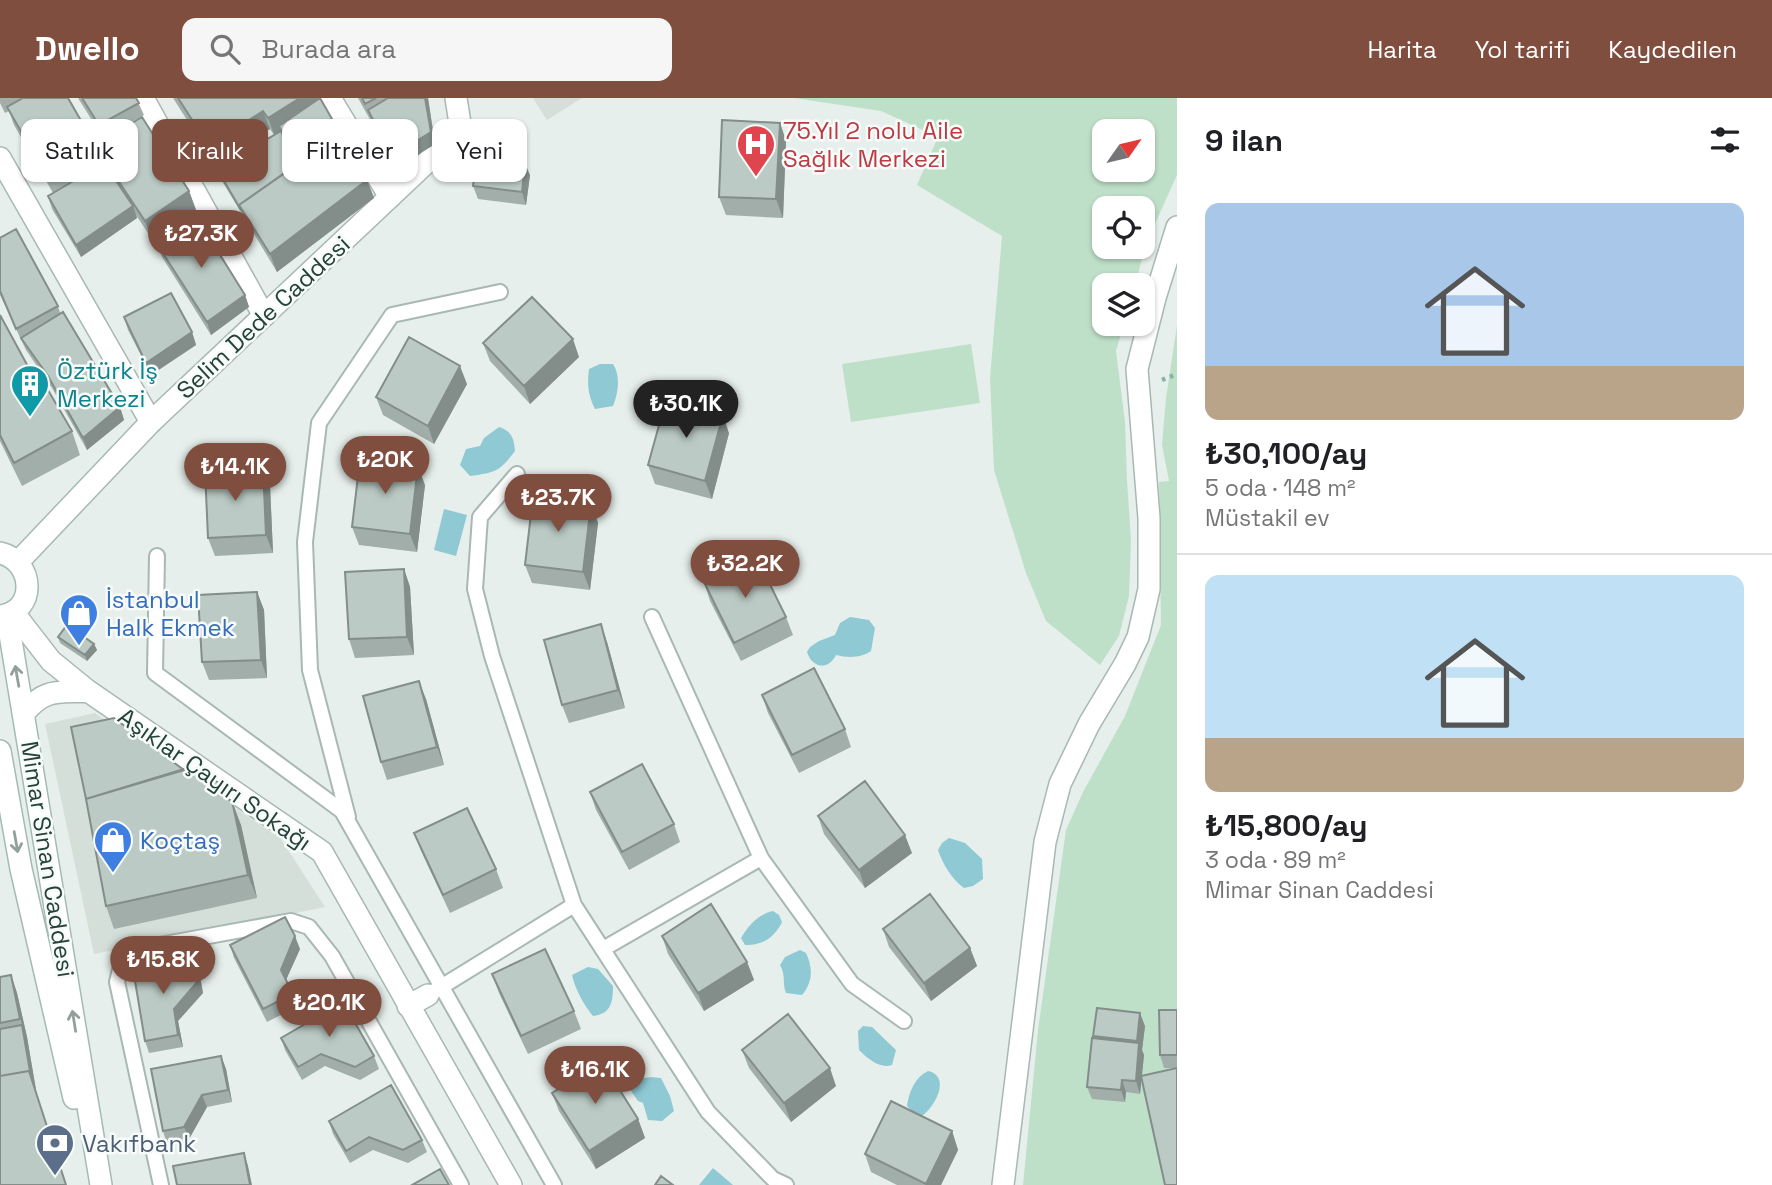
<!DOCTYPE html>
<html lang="tr">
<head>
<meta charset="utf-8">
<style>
	:root { --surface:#fff; --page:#f6f6f6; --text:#202124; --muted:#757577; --line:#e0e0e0; --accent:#7f4e3f }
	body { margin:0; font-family:"Space Grotesk",sans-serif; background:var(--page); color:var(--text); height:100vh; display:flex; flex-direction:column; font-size:26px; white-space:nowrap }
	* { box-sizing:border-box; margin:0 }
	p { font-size:23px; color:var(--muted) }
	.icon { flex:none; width:38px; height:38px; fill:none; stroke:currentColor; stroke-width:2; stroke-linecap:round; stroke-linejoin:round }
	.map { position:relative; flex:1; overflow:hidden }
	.panel { display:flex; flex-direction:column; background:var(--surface); width:595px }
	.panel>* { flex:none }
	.banner { position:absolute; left:21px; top:21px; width:665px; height:63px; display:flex; gap:14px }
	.needle { width:46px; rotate:56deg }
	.tools { position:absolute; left:1092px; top:21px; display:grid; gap:14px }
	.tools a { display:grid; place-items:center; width:63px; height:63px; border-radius:14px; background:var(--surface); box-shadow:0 2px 5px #0004; font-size:35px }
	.price { position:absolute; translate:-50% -60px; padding:0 16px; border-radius:24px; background:var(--accent); color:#fff; font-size:23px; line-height:46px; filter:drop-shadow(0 2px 4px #0008) }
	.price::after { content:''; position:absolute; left:50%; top:42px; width:21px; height:16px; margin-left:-10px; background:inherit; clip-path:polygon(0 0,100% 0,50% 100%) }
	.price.on { background:#222; color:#fff }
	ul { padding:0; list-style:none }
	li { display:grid; align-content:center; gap:14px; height:371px; padding:0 28px }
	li+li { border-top:2px solid var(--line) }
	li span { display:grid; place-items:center; height:217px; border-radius:14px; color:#555 }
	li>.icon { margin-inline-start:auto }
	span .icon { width:126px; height:126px; fill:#fffc; stroke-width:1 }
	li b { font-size:30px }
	h2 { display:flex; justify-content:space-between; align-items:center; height:84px; padding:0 28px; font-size:30px }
	.chip { padding:0 24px; border-radius:14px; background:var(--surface); box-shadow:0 2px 5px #0004; font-size:24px; line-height:63px }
	.chip.on { background:var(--accent); color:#fff }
	header { display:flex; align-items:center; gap:42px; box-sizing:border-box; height:98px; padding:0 35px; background:var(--accent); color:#fff }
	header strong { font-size:33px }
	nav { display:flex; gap:38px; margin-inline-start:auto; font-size:24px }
	.search { width:490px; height:63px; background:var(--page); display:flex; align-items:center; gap:18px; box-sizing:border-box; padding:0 24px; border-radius:14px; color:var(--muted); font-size:26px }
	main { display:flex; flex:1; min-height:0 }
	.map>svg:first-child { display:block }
	.built { fill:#d4dfda }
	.green { fill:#bfe0c8; fill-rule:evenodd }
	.water { fill:#8ec9d4 }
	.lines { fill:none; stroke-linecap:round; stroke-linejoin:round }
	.service-casing { stroke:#a8b8b2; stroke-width:18 }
	.minor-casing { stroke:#a8b8b2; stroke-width:24 }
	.tertiary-casing { stroke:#a8b8b2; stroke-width:24 }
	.secondary-casing { stroke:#a4bbb3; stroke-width:24 }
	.path { stroke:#86b3a5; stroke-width:4.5; stroke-dasharray:3.5 5; stroke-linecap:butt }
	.service { stroke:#fff; stroke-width:14 }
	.minor { stroke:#fff; stroke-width:21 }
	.tertiary { stroke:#fff; stroke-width:21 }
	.secondary { stroke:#fff; stroke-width:21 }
	.wall { fill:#a1aea9 }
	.shaded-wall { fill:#838d89 }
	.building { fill:#bbcac4; stroke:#838d89; stroke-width:2 }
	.oneway { stroke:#92a09c }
	.labels { text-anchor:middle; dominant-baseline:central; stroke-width:5; stroke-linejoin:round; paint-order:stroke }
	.health-label { font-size:24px; fill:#be3a42; stroke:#f7fbf9; text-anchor:start }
	.street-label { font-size:24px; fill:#24423a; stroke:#f7fbf9 }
	.culture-label { font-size:24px; fill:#0d838f; stroke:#f7fbf9; text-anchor:start }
	.shop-label { font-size:24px; fill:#366cbe; stroke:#f7fbf9; text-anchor:start }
	.service-label { font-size:24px; fill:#4e5e75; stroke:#f7fbf9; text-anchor:start }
</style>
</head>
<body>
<header>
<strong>Dwello</strong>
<div class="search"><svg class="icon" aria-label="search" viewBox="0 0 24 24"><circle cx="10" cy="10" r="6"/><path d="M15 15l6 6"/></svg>Burada ara</div>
<nav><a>Harita</a><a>Yol tarifi</a><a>Kaydedilen</a></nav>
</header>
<main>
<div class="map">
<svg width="1177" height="1087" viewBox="0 0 1177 1087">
	<rect width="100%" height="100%" fill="#e6efeb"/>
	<path class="built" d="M533,0H582L547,22Z
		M95,615L281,741L325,809L94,856L45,626Z"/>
	<path class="green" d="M794,0H1177V77L1146,146L1135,187H1104V226H1124L1116,253L1125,324L1127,382L1131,442L1129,498L1119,538L1100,567L1046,523L1026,475L994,372L990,280L1002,138L917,87L938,39L881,13ZM1143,33V72H1104V33ZM1143,110V149H1104V110Z
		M1177,227V1087H1023L1038,932L1066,732L1083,694L1125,618L1161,527L1159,384L1169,383L1162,347L1166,300Z
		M971,246L980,305L851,324L842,266Z"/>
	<path class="water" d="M600,266H613C621,278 618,296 613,308L595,311C588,297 587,286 589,271Z
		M499,329C512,333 514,341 515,353C499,374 496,374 470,378L460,367L466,351L480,348L484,340Z
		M444,411L467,417L456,458L434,452Z
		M850,519L869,522L875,530L871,553C861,560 848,560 836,557C828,573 812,570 807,554L810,549L819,543L835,537L840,525Z
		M949,740L965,745L982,761L983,781L973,788L964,790C952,781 943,767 938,752L942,745Z
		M773,813L779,817L782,824C775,839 762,848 745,847L741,840C749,827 757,817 773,813Z
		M800,852L806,855C813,870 813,884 802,897L786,895C782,885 786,877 780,867L785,859Z
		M588,869L598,871L613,888C613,904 611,916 593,918C584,907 575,891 572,877Z
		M863,928L872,929L896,952L892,967C880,971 868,961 859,952L858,933Z
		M928,973C951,978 936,1008 922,1018L914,1015L907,1008C909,994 915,979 928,973Z
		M651,979L661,980L670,998L674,1013L662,1023L648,1022L643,1005L638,1003L629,990L631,982Z
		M713,1070L733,1087H699Z"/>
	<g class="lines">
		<defs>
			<path id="service" d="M517,376L480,419L475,491L492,558L574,807
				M157,458L155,575L342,713L554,1087
				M652,519L761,760
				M348,719L310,572L305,444L319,325L392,217L500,194
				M603,851L761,760L852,886L904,923
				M433,894L574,807L708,1014L773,1081L786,1087
				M161,1087L117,884L121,868L132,852L291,823L309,829L332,858L461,1087"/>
			<path id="minor" d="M143,0L264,218
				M330,0L390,99
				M0,60L151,324
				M13,514L51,563L88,593L322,754L511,1087
				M24,615C45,590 57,595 88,593
				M408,908L428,897
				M1003,1087L1045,744L1060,686L1089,626L1125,566L1138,539L1149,491V420L1137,271L1155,200L1177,129"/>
			<path id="tertiary" d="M18,464L151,324L461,32L456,0"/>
			<path id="secondary" d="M0,455C35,463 37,514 0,518
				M7,518L101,1087
				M0,653L21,771L74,1000"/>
		</defs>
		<use href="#service" class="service-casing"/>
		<use href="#minor" class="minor-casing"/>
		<use href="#tertiary" class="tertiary-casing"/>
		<use href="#secondary" class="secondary-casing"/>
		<path class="path" d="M1162,282L1177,276"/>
		<use href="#service" class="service"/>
		<use href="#minor" class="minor"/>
		<use href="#tertiary" class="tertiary"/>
		<use href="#secondary" class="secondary"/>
	</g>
	<path class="wall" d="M0,0H68L95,47L189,93L196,112L152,141L136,117L137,120L81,159L52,111L48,98L53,95L14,27L9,13L5,15L0,5Z
		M78,0H136L144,17L103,40Z
		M173,0H318L367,82L374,100L277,174L222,83L217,71L274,37L270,31L215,66Z
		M358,0H428L435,46L397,70Z
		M780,25L786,43L783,120L726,117L719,99Z
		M530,77L526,107L478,101L473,88Z
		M0,140L58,208L60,215L120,309L124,322L87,352L52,290L26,252L0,197Z
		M157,146L245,197L249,209L211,237L162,159Z
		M0,217L31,274L72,333L80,357L22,388L0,343Z
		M124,219L192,234L196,247L151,277L128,232Z
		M483,245L579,259L530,306L490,263Z
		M467,286L434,346L383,317L376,299Z
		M729,335L712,401L655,386L648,367Z
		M263,369L270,387L273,455L215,458L208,440Z
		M425,387L417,454L359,447L352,429Z
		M591,406L598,425L590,492L532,485L525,467Z
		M404,471L410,489L414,557L355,560L349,541Z
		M704,484L786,519L793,537L741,563L710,503Z
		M257,494L264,512L267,580L209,582L202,564Z
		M58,539L94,546L97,552L87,563L60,545Z
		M607,544L625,610L569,625L562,607Z
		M762,597L845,631L851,649L799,675L768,615Z
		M426,601L444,667L387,682L381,664Z
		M184,672L220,685L225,700L241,727L257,800L114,831L106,808Z
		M590,694L674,726L680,744L629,772L596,712Z
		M818,718L912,755L865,790L824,736Z
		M414,735L496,771L503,790L450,815L421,753Z
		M883,831L970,850L977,868L931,903L889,849Z
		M662,838L747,864L754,882L704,913L668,856Z
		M230,847L300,851L286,882L293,896L298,908L267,924L234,860Z
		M194,861L199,873L203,895L178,923L183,949L149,955L145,943Z
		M492,876L574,913L581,931L528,956L499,895Z
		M11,877L17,895L27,939L36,992L0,1087V879Z
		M1177,912V970H1164L1160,957Z
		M1145,928L1142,952L1144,957L1140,996L1126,994L1125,1004L1092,1001L1087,989L1094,940L1093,938Z
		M281,940L374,958L379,971L360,982L325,968L302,982L285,952Z
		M742,952L836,988L791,1024L749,970Z
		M221,958L226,971L232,1004L207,1009L189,1041L167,1046L163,1033Z
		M552,995L638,1021L645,1040L596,1071L559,1013Z
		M329,1023L422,1042L427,1054L408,1065L373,1052L350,1065L333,1036Z
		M952,1033L958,1052L941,1087H897L871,1074L865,1056Z"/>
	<path class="shaded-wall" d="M300,0H318L321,9L279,28L281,35L275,39L268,20Z
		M425,0H428L435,46L397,70L392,58Z
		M263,13L270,31L215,66L209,48Z
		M780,25L786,43L783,120L776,101Z
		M525,65L530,77L526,107L522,94Z
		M367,82L374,100L277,174L270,156Z
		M189,93L196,112L152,141L145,123Z
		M133,108L137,120L81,159L76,147Z
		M245,197L249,209L211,237L207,224Z
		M192,234L196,247L151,277L146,265Z
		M573,241L579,259L530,306L524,288Z
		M460,268L467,286L434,346L428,328Z
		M120,309L124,322L87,352L83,340Z
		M723,317L729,335L712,401L705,383Z
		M418,368L425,387L417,454L410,436Z
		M263,369L270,387L273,455L266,437Z
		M591,406L598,425L590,492L583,474Z
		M404,471L410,489L414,557L407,539Z
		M257,494L264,512L267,580L261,562Z
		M601,526L607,544L625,610L618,592Z
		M94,546L97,552L87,563L85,557Z
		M419,583L426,601L444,667L437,649Z
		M220,685L228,708L218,696Z
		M232,703L241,727L257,800L248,777Z
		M905,737L912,755L865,790L859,772Z
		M295,838L300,851L285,884L281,872Z
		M970,850L977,868L931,903L924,885Z
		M194,861L199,873L203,895L178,923L183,949L178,937L174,911Z
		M747,864L754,882L704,913L698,895Z
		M11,877L17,895L27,939L36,992L31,979L22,927Z
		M1140,915L1145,928L1142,952L1144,957L1140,996L1136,983L1139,948L1137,943Z
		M221,958L226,971L232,1004L228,992Z
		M830,970L836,988L791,1024L784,1005Z
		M1122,982L1126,994L1125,1004L1121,992Z
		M202,997L207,1009L189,1041L184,1029Z
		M638,1021L645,1040L596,1071L589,1053Z
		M952,1033L958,1052L941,1087H926Z
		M244,1055L248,1068L252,1087H250Z"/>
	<path class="building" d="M23,0H68L95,47L142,19L189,93L145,123L98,52L49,82L7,9Z
		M82,0H136L139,5L99,27Z
		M178,0H300L268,20L263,13L209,48Z
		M320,0L367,82L270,156L239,107L298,66L279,28Z
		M362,0H376L365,6Z
		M388,0H425L431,34L392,58L368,12Z
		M722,22L780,25L776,101L719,99Z
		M281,33L297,66L239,107L241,112L217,71Z
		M477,59L525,65L522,94L473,88Z
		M104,65L133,108L76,147L48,98Z
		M197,120L245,197L207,224L157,146Z
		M16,131L58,208L16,231L0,193V140Z
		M171,195L192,234L146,265L124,219Z
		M532,199L573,241L524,288L483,245Z
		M63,214L120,309L83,340L48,278L21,240Z
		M0,217L31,274L38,275L72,333L14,365L0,337Z
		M409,239L460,268L428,328L376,299Z
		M666,302L723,317L705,383L648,367Z
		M360,361L418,368L410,436L352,429Z
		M263,369L266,437L208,440L205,372Z
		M533,399L591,406L583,474L525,467Z
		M756,458L786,519L734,545L704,484Z
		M404,471L407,539L349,541L345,474Z
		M257,494L261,562L202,564L198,497Z
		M601,526L618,592L562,607L544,542Z
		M67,527L94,546L85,557L58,539Z
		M814,570L845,631L792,657L762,597Z
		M419,583L437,649L381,664L363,598Z
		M114,620L184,672L86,701L71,629Z
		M642,666L674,726L622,754L590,694Z
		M187,670L220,685L218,696L232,703L248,777L106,808L86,701Z
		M865,683L905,737L859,772L818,718Z
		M467,710L496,771L443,797L414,735Z
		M930,796L970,850L924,885L883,831Z
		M711,806L747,864L698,895L662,838Z
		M285,819L295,838L281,872L293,896L263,911L230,847Z
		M545,851L574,913L521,938L492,876Z
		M194,861L198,883L174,911L178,937L145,943L133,871Z
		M11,877L20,921L0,925V879Z
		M343,904L374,958L355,969L321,956L298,969L281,940Z
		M1097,910L1140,915L1137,943L1093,938Z
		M1159,912H1177V957H1160Z
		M788,916L830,970L784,1005L742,952Z
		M22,927L31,979L29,973L0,978V931Z
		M1092,940L1139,945L1136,983L1122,982L1121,992L1087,989Z
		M221,958L228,992L202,997L184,1029L163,1033L151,971Z
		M602,964L638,1021L589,1053L552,995Z
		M1177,970V1087H1165L1141,978Z
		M29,973L66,1087H0V978Z
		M391,987L422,1042L403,1052L369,1039L346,1053L329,1023Z
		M891,1003L952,1033L926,1086L865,1056Z
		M244,1055L250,1087H177L173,1068Z
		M440,1071L449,1087H412Z
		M661,1078L673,1087H655Z"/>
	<defs><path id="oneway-shaft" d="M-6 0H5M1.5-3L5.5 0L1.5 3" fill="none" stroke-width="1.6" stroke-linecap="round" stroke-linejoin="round" transform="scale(1.75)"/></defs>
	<g class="oneway">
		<use href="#oneway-shaft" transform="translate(17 578) rotate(-100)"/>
		<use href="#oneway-shaft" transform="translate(16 744) rotate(80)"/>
		<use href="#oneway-shaft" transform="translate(74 923) rotate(-99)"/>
	</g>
	<defs>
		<symbol id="hospital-pin" viewBox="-11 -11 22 30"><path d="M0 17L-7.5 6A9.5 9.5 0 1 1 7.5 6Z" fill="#e0444e" stroke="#f7fbf9"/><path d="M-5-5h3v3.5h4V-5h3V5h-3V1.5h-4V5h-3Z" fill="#fff"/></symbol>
		<symbol id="building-pin" viewBox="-11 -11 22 30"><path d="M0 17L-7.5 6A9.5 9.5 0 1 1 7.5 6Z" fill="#0f9aa8" stroke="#f7fbf9"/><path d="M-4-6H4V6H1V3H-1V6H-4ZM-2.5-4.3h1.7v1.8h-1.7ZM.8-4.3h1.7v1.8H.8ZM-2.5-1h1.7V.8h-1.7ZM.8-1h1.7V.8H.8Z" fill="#fff"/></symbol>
		<symbol id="shop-pin" viewBox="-11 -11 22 30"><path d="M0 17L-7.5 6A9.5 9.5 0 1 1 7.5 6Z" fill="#3f7fe0" stroke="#f7fbf9"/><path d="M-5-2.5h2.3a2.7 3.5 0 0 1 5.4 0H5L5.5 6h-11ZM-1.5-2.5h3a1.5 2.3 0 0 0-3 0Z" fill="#fff"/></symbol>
		<symbol id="bank-pin" viewBox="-11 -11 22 30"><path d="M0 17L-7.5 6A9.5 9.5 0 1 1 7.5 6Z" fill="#5c6f8a" stroke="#f7fbf9"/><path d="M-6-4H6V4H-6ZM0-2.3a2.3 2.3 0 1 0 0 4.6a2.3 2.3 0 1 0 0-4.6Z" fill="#fff"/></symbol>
	</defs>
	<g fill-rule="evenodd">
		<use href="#hospital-pin" x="734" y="24" width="44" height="60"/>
		<use href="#building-pin" x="8" y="264" width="44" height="60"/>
		<use href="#shop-pin" x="57" y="493" width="44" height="60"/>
		<use href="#shop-pin" x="91" y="720" width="44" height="60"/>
		<use href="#bank-pin" x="33" y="1023" width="44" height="60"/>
	</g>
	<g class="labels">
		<g class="health-label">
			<text x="783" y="32">75.Yıl 2 nolu Aile<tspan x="783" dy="28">Sağlık Merkezi</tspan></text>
		</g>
		<g class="street-label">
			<text transform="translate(263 219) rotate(-43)">Selim Dede Caddesi</text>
			<text transform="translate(215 681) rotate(35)">Aşıklar Çayırı Sokağı</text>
			<text transform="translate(48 761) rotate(81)">Mimar Sinan Caddesi</text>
		</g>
		<g class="culture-label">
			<text x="57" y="272">Öztürk İş<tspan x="57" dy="28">Merkezi</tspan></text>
		</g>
		<g class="shop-label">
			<text x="106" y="501">İstanbul<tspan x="106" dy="28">Halk Ekmek</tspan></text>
			<text x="140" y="742">Koçtaş</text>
		</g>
		<g class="service-label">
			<text x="82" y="1045">Vakıfbank</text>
		</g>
	</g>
</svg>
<div class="tools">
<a><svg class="needle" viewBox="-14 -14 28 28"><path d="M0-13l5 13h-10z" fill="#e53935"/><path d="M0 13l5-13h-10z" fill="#757577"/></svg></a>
<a><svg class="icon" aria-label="locate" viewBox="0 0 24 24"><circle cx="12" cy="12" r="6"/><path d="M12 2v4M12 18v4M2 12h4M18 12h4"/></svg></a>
<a><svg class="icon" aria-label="layers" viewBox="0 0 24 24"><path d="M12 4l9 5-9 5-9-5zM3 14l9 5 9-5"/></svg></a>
</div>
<b class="price" style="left:201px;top:172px">₺27.3K</b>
<b class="price on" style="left:686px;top:342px">₺30.1K</b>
<b class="price" style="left:385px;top:398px">₺20K</b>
<b class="price" style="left:235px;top:405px">₺14.1K</b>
<b class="price" style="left:558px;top:436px">₺23.7K</b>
<b class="price" style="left:745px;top:502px">₺32.2K</b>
<b class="price" style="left:163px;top:898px">₺15.8K</b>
<b class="price" style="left:329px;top:941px">₺20.1K</b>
<b class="price" style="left:595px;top:1008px">₺16.1K</b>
<div class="banner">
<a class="chip">Satılık</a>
<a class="chip on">Kiralık</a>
<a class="chip">Filtreler</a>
<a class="chip">Yeni</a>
</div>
</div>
<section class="panel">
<h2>9 ilan<svg class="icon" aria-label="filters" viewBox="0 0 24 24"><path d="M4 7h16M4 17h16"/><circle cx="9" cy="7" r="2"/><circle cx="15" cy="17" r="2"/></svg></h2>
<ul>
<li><span style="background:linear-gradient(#a9c7e8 75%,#b9a48a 0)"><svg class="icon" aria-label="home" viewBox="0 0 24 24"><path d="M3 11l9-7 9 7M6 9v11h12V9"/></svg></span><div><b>₺30,100/ay</b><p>5 oda · 148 m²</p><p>Müstakil ev</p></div></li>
<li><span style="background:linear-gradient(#bfe0f5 75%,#b9a48a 0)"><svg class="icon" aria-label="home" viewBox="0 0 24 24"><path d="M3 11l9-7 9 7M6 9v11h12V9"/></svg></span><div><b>₺15,800/ay</b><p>3 oda · 89 m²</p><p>Mimar Sinan Caddesi</p></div></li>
</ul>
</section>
</main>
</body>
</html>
